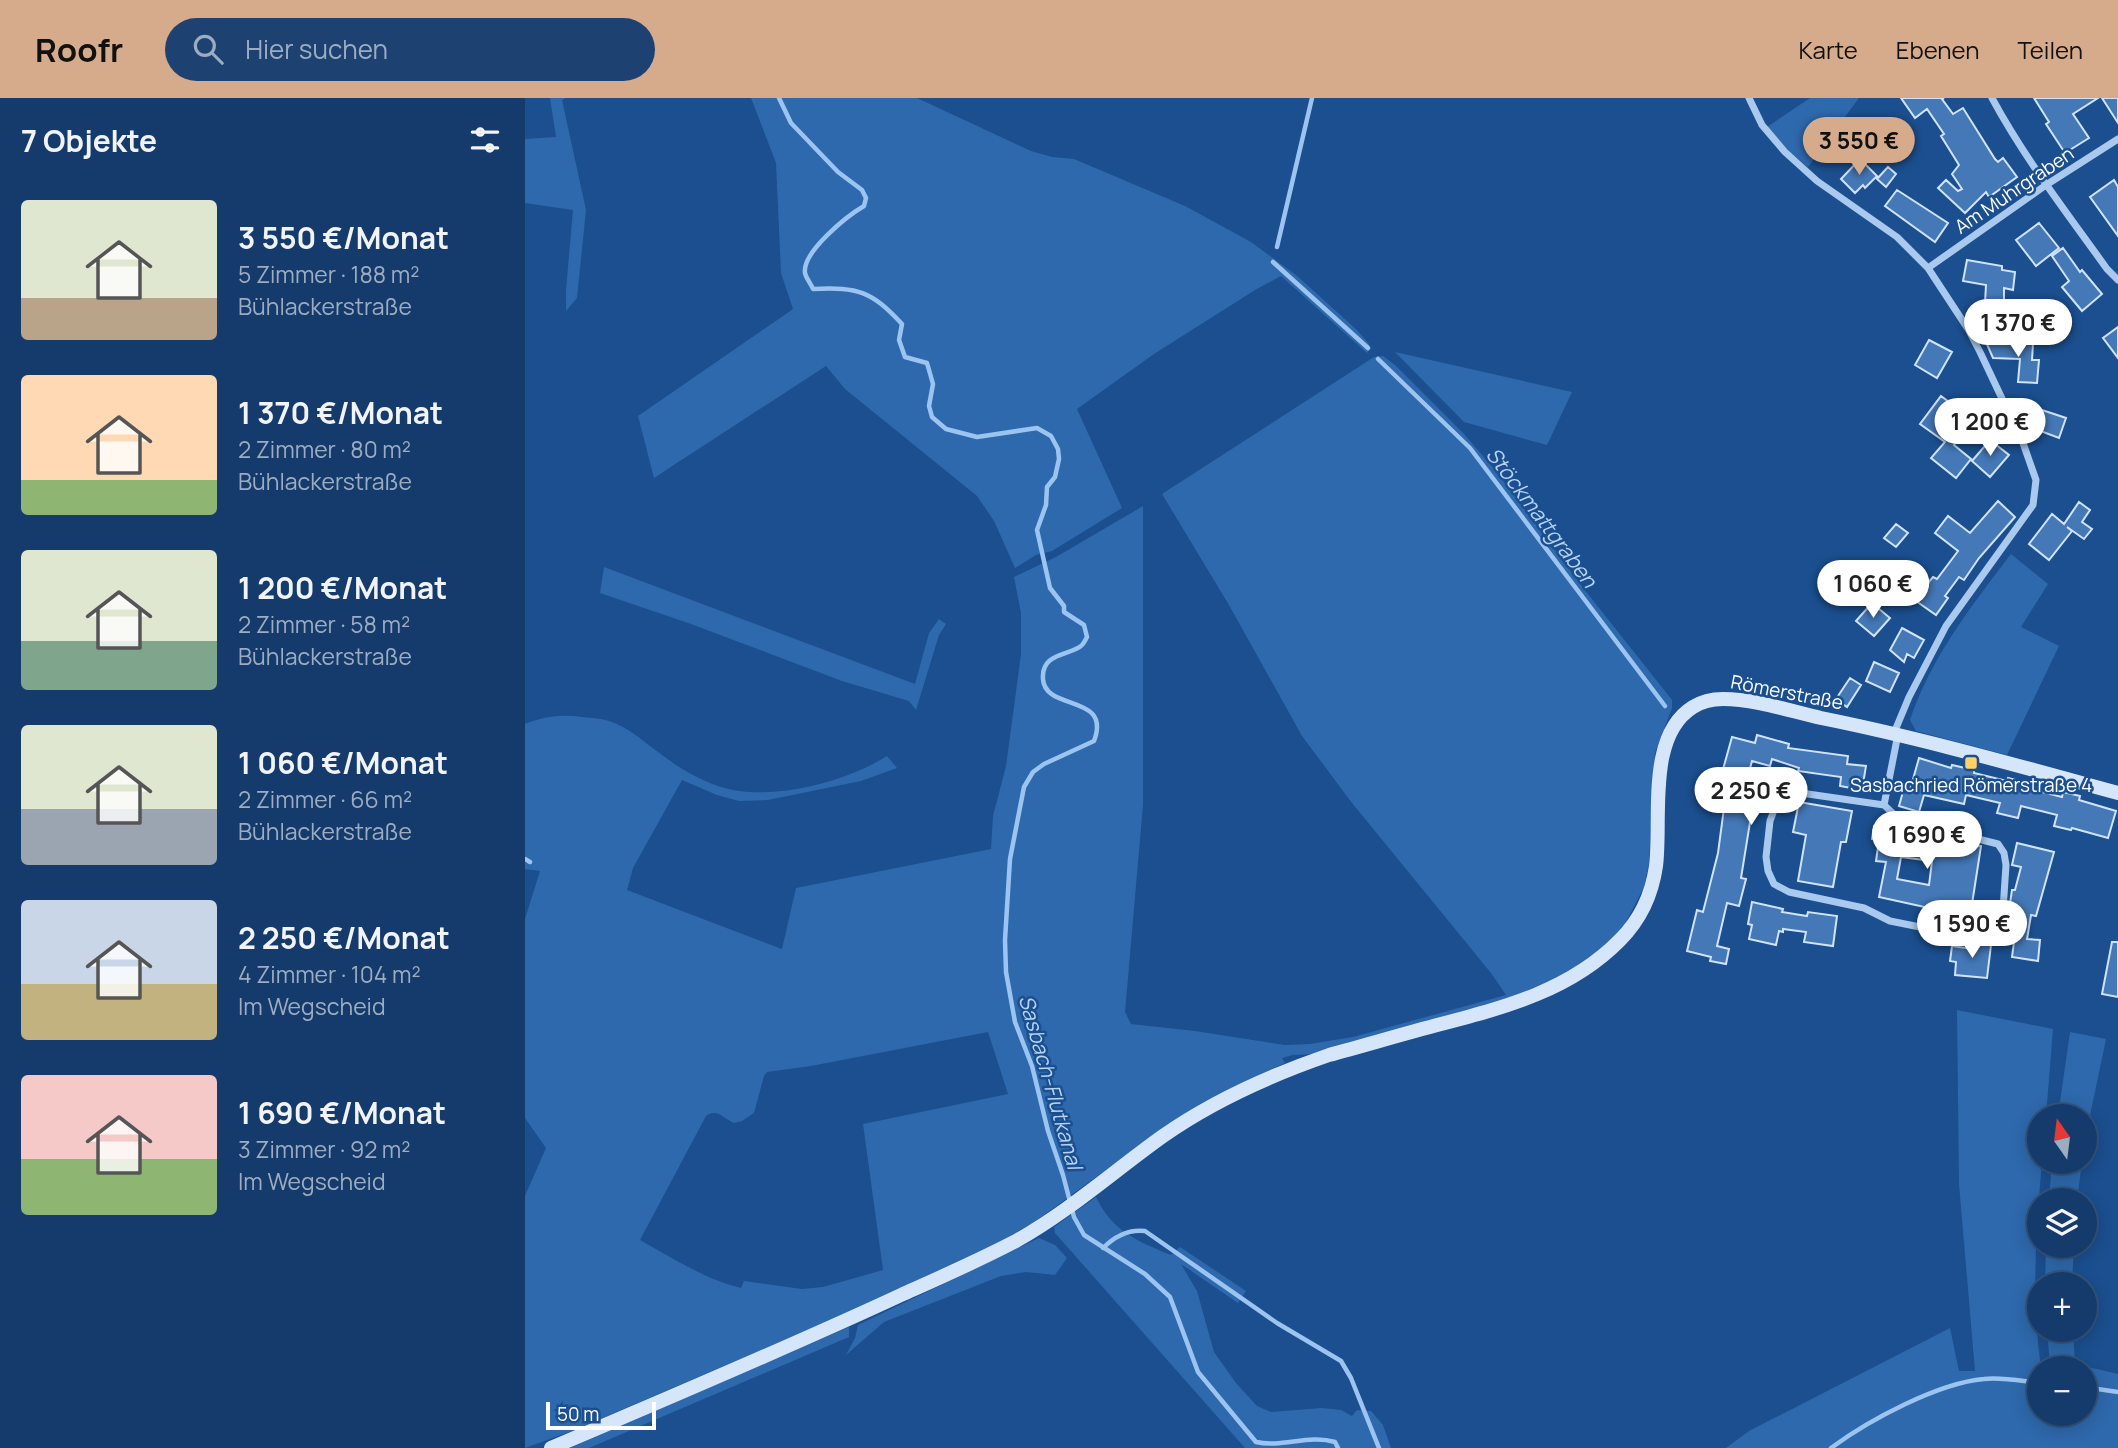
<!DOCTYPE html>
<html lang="de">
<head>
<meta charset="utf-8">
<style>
	:root { --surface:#143b6b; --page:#1d4271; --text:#f1f3f6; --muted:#9dadc1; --line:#33557e; --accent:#d6ab8b }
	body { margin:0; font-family:Manrope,sans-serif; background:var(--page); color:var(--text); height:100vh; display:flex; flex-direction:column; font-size:26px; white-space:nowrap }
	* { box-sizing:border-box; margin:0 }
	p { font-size:23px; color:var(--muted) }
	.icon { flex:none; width:38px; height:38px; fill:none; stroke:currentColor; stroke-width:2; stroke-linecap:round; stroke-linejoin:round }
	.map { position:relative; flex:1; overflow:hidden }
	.side { display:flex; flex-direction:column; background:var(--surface); width:525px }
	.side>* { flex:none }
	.needle { width:46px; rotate:346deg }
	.controls { position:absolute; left:1502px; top:1006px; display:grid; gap:14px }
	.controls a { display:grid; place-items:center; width:70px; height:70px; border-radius:50%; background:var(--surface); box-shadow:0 4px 18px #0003,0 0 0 2px var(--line); font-size:35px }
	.scale { position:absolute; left:21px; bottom:18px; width:110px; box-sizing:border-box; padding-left:7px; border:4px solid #fff; border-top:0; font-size:19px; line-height:24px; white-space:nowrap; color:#fff; -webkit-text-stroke:5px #1b4f8f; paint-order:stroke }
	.price { position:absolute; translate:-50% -60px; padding:0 16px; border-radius:24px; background:#fff; color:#222; font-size:23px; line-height:46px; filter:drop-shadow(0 2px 4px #0008) }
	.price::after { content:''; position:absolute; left:50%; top:42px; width:21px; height:16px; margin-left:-10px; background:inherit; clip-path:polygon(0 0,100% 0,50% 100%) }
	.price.active { background:var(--accent); color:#111 }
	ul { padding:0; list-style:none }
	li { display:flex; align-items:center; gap:21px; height:175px; padding:0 21px }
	li span { display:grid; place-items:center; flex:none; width:196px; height:140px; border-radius:7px; color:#555 }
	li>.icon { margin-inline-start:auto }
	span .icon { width:84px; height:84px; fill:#fffc; stroke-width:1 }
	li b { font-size:30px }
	h2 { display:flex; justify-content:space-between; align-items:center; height:84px; padding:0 21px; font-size:30px }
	header { display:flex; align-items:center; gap:42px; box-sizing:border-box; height:98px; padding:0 35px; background:var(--accent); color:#111 }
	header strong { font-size:33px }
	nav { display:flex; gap:38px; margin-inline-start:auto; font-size:24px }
	.search { width:490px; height:63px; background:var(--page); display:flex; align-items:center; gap:18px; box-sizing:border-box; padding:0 24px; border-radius:38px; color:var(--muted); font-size:26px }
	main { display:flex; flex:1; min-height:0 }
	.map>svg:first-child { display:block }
	.green { fill:#2e69ad; fill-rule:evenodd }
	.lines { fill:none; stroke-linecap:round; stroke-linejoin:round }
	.stream { stroke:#9cc4f0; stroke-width:4.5 }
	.building { fill:#4478b7; stroke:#cfe3fa; stroke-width:2; fill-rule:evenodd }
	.street { stroke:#a9c9ee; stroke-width:7 }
	.secondary { stroke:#d6e6fa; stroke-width:14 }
	.poi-dot { fill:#ffd166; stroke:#1b4f8f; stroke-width:2.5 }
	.labels { text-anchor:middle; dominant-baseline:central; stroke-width:5; stroke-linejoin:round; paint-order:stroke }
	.street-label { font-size:19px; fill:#fff; stroke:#1b4f8f }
	.poi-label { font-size:19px; fill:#fff; stroke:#1b4f8f }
	.water-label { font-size:21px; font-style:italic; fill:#b5d3f5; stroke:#1b4f8f }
</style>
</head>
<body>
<header>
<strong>Roofr</strong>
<div class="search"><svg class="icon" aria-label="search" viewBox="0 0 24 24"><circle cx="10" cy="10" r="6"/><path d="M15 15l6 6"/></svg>Hier suchen</div>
<nav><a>Karte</a><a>Ebenen</a><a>Teilen</a></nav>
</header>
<main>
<section class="side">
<h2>7 Objekte<svg class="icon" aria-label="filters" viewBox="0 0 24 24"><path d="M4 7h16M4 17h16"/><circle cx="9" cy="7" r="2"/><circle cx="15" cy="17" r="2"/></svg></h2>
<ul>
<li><span style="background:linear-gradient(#dfe7d0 70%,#b9a48a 0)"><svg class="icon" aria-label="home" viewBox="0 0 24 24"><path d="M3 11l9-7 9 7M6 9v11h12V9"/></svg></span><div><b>3 550 €/Monat</b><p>5 Zimmer · 188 m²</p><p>Bühlackerstraße</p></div></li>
<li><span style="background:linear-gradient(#ffd9b3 75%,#8fb573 0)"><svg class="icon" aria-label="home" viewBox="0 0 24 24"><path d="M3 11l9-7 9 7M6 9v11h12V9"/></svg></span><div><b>1 370 €/Monat</b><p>2 Zimmer · 80 m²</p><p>Bühlackerstraße</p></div></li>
<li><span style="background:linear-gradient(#dfe7d0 65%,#7fa58c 0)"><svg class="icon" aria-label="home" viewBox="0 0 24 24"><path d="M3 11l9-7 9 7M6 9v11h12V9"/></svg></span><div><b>1 200 €/Monat</b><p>2 Zimmer · 58 m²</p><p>Bühlackerstraße</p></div></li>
<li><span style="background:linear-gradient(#dfe7d0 60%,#9aa5b1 0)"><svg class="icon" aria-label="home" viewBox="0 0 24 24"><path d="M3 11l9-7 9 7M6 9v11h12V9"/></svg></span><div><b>1 060 €/Monat</b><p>2 Zimmer · 66 m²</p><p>Bühlackerstraße</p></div></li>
<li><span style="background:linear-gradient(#c9d6e8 60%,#c2b280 0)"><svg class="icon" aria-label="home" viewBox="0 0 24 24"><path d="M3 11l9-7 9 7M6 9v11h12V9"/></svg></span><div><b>2 250 €/Monat</b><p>4 Zimmer · 104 m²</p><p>Im Wegscheid</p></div></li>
<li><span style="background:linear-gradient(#f6c9c9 60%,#8fb573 0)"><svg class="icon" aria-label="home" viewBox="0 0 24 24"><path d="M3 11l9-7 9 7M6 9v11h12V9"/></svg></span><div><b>1 690 €/Monat</b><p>3 Zimmer · 92 m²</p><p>Im Wegscheid</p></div></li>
</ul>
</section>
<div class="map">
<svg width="1593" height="1350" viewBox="0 0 1593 1350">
	<rect width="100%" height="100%" fill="#1b4f8f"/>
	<path class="green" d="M25,0H41L37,2L61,112L52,200L41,213V192L48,112L0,105V41L31,39Z
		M226,0H392L506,53L527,59L549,61L660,108L726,144L771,177L832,232L844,246L845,251L842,255L756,178L730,192L629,256L552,311L597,410L527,453L511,457L490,470L469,423L452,398L320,291L301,268L129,380L113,318L268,211L256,175L251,65Z
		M1285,0H1334L1283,69L1264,53L1242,29Z
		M870,254L1047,294L1022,347L939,324Z
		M858,258L870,267L939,336L970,372L1059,491L1147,602V610L1130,655L1124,765L1119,789L1097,832L1074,854L1050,871L993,898L789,956L768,957L757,960L760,965L725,981L630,1036L508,1125L449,1158L286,1231L47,1333L0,1350V1098L21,1050L0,1020V821L15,773L0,771V626C19,618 37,616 57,619C66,620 75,620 84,623C104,629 120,645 137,657C154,670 173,681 193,688C242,705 319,685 362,658L372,670L336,683L243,702L214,703L192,697L157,682L108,770L102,792L257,851L271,790L466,751L468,718L481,668L496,556V515L489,479L531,459L618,408V707L600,914L606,926L670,933L760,947L785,946L828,939L981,897L966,875L827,705L777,638L704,507L637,396L849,259ZM463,934L483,996L338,1026L358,1172L298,1189L277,1191L219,1183L216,1190C179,1181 148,1160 115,1142L181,1018C192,1010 198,1020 209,1025L217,1023L229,1015L239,978L242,974L286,968Z
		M1486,456L1523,486L1496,529L1534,548L1482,657L1391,633L1385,622C1405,561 1447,507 1486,456Z
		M79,469L390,586L404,535L414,521L421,526L414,537L391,612L384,603L317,583L166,526L75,495Z
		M1432,912L1528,931L1521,1018H1514V1064H1517C1511,1132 1506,1202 1516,1270H1514V1316H1559V1270H1519L1525,1267L1522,1232H1548L1550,1266L1593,1276V1350H1201L1224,1333L1425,1230L1434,1273H1450L1434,1086Z
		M1545,934L1581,941L1559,1046V1018H1533Z
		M1527,1064H1557L1552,1102H1524Z
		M571,1099C587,1133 612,1143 646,1157L655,1149L721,1193L713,1205L656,1166L672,1193L689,1254L711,1285L732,1308L746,1314L797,1310L816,1312L827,1318L832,1312L846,1313L858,1327L866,1350H720L530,1135L529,1129Z
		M514,1140L530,1147L542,1160L530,1177L501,1174L476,1178L359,1224L321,1257L330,1240L333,1227Z
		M1521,1148H1549L1547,1186H1520Z
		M324,1229V1239L64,1350H45Z"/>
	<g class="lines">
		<path class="stream" d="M254,0L266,25L313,74L337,92L341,100L339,108C322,118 277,154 280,175C281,180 286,186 288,191C334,189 346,193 377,226L374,242L380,259L402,265L408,286L404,308L407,319L421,331L452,339L512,330L526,338L533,351L534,361L530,379L522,389L521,407L512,432L525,490L539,508V514L559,527L562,539C560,542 559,546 556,548C543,558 516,555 518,581C520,614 587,595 569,643L519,666L508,674L499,689L485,761L480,842L481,874L490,924L507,968L523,1033L538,1077L549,1119L559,1137L620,1176L645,1199L673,1274L731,1344C757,1350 784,1336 810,1344L813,1350
			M752,149L787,0
			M748,164L843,250
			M853,261L945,350L1140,608
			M0,761L5,764
			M578,1150C590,1138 603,1131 620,1133L752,1225L816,1263L826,1280L854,1350
			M1559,1289L1593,1294
			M1306,1350C1344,1322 1413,1285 1459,1281C1477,1279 1496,1283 1514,1285"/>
	</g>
	<path class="building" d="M1376,0H1419L1417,1L1428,16L1438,10L1470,61L1473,64L1478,60L1492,79L1464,99L1461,94L1440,115L1413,90L1421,82L1433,93L1437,91L1427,76L1434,67L1416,38L1419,36L1402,11L1390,20Z
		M1509,0H1573L1548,16L1564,40L1540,55L1521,26L1524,24Z
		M1577,0H1593V25Z
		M1335,61L1352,78L1340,90L1338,87L1330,95L1316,81Z
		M1363,69L1371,76L1361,89L1352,81Z
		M1589,82L1593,89V138L1565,99Z
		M1372,92L1423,125L1410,144L1360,108Z
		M1514,125L1534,150L1511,168L1491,142Z
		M1538,150L1555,174L1557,172L1577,196L1557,213L1537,189L1544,183L1527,158Z
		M1442,162L1477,168V172L1490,174L1488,192L1479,190V203L1460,205L1461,187L1438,183Z
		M1593,229V260L1578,240Z
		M1404,242L1427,254L1412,280L1390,267Z
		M1461,244L1508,246L1507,262H1514L1512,285L1493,284L1495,261L1468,260Z
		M1416,298L1448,322L1429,347L1446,361L1431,380L1406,360L1420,344L1395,326Z
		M1517,312L1541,320L1534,340L1510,331Z
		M1465,342L1484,357L1465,379L1447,363Z
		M1473,403L1490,419L1454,460L1439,482L1434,479L1420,498L1423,500L1411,517L1391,503L1401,484L1403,485L1408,479L1412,481L1433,453L1410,435L1423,418L1445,435Z
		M1554,404L1565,412L1557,424L1567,431L1559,441L1542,429L1547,433L1524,462L1504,446L1527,416L1539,426Z
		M1371,426L1383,435L1371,449L1359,440Z
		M1347,505L1365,520L1349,538L1331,523Z
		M1377,530L1399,542L1389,560L1382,556L1379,564L1365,552Z
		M1349,564L1374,575L1365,594L1341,583Z
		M1325,580L1336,587L1322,609L1311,601Z
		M1232,637L1264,646L1263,650L1323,658L1322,666L1341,668L1337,692L1315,688L1316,679L1273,673L1274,670L1247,661L1245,668L1227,663L1219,693L1236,698L1230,719L1226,718L1216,780L1221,781L1214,808L1202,805L1192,848L1204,851L1201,866L1185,863L1186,859L1162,853L1172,812L1178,814L1193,755L1199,710L1195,709L1204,677L1197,675L1207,639L1230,645Z
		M1394,660L1426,670L1427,667L1449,672V675L1482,683L1483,680L1503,685L1501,690L1537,699L1538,694L1555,698L1554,702L1591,713L1583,740L1547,730L1546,732L1529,728L1532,717L1496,708L1493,720L1472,715L1475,705L1441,697L1439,706L1399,697L1394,714L1374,708L1379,690L1385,692Z
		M1274,704L1327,713L1321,744H1316L1308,789L1273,783L1281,737L1268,734Z
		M1349,728L1395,736V739L1456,748L1445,819L1354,799L1361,764L1351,763L1354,742L1347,741ZM1376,759L1407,763L1404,787L1372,781Z
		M1492,745L1529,754L1511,818L1506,817L1502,841L1515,842L1513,863L1487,859L1493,814L1484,812L1487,792H1490L1496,769L1487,767Z
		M1227,804L1258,811L1257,814L1282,818L1283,814L1312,818L1308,848L1279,844L1281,834L1258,831V834L1254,833L1251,847L1224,841L1227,827L1223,826Z
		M1587,844H1593V899L1577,896Z
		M1441,845L1466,847L1462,880L1430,877L1431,864L1425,863L1427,848L1441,850Z"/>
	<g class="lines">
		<path class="street" d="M1224,0L1237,27L1260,54L1292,83L1372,139L1403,170L1443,231L1455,254L1498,345L1511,382L1508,407L1421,528L1384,599L1369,635
			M1467,0C1500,61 1542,115 1582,171L1593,182
			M1403,170L1521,87L1593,41
			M1265,696H1283L1359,707L1374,721L1473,746L1479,755L1481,767L1478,812L1476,820L1467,831L1456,836L1440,838L1365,823L1339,810L1264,794L1249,786L1243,773L1241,759L1245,723L1252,704Z
			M1359,707L1373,636"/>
		<path class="secondary" d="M26,1350C143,1300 260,1251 376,1197C414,1180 453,1163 491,1143C543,1114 589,1073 638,1038C688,1003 746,977 804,957C841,947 878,936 916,926C981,909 1046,892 1095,842C1115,822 1127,796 1131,768C1137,721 1121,638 1168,609C1176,604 1187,601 1198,601C1230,601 1265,613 1296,620C1396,640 1494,668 1593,695"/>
	</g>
	<rect class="poi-dot" x="1439" y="658" width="14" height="14" rx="3.5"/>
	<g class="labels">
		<g class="street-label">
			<text transform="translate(1489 92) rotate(-34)">Am Muhrgraben</text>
			<text transform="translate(1262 594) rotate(11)">Römerstraße</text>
		</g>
		<g class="poi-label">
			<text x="1446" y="687">Sasbachried Römerstraße 4</text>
		</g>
		<g class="water-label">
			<text transform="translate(1017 419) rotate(53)">Stöckmattgraben</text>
			<text transform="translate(526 984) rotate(74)">Sasbach-Flutkanal</text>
		</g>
	</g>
</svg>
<div class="controls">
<a><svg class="needle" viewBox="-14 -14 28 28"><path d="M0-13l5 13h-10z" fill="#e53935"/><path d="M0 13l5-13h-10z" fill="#9dadc1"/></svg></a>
<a><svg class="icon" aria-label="layers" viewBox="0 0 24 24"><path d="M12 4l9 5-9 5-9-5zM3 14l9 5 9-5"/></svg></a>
<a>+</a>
<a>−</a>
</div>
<div class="scale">50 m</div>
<b class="price active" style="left:1334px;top:79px">3 550 €</b>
<b class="price" style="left:1493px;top:261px">1 370 €</b>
<b class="price" style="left:1465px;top:360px">1 200 €</b>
<b class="price" style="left:1348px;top:522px">1 060 €</b>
<b class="price" style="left:1226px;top:729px">2 250 €</b>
<b class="price" style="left:1402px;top:773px">1 690 €</b>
<b class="price" style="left:1447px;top:862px">1 590 €</b>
</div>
</main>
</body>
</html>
